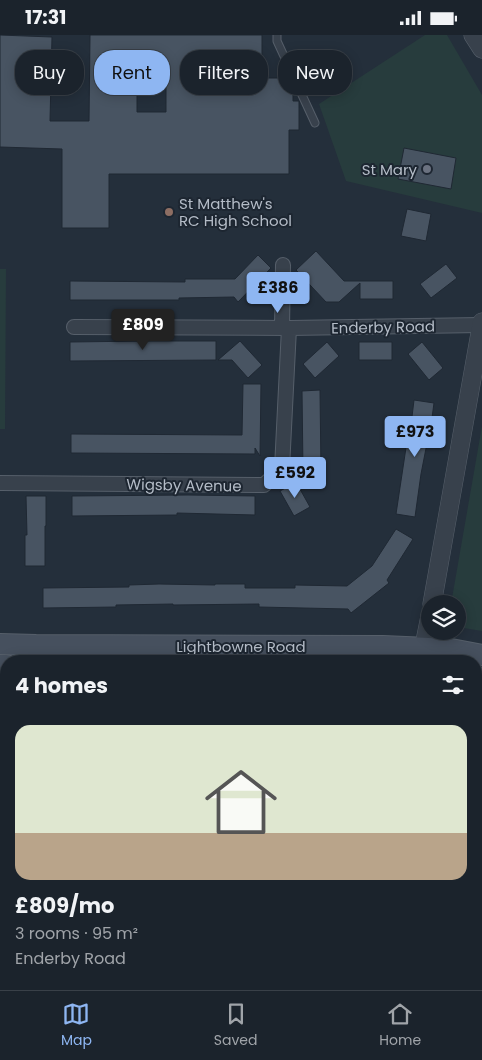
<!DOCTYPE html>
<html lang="en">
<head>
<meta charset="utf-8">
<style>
	:root { --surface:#1b232c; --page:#242b34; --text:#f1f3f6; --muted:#a0a4a9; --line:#394048; --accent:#8eb6f2 }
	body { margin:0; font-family:Poppins,sans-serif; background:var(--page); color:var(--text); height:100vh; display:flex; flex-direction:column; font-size:19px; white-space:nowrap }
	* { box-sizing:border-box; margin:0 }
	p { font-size:16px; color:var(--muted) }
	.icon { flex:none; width:28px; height:28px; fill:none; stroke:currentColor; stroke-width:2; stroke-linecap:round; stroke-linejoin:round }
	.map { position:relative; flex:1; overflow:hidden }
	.side { position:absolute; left:0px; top:620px; width:482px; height:335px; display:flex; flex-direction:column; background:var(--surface); border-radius:20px 20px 0 0; box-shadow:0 2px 12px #0003,0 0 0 1px var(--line) }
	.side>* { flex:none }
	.guide { position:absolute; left:15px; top:15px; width:452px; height:45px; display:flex; gap:10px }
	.buttons { position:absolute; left:421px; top:560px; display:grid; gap:10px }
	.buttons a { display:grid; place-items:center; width:45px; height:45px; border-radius:50%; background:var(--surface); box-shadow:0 2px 12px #0003,0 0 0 1px var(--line); font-size:25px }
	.price { position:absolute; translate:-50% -42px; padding:0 11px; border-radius:5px; background:var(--accent); color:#111; font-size:16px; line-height:32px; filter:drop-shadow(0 1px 2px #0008) }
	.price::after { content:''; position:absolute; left:50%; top:30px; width:15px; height:11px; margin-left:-8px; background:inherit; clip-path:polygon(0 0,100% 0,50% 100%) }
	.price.selected { background:#222; color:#fff }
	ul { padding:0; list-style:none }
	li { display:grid; align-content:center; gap:10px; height:265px; padding:0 15px }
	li+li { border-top:1px solid var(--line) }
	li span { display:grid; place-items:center; height:155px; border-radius:15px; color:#555 }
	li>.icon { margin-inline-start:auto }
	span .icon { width:90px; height:90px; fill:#fffc; stroke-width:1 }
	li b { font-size:21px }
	h2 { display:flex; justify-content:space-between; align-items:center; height:60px; padding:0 15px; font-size:21px }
	.chip { padding:0 18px; border-radius:20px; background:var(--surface); box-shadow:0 2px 12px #0003,0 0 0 1px var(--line); font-size:18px; line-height:45px }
	.chip.selected { background:var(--accent); color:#111 }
	.status { display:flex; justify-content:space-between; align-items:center; height:35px; padding:0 25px; background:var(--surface); direction:ltr }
	.status svg { height:14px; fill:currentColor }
	.tab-bar { display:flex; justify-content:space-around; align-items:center; height:70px; border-top:1px solid var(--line); background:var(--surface); font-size:14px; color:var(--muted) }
	.tab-bar a { display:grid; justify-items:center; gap:2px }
	.tab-bar .selected { color:var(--accent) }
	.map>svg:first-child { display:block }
	.green { fill:#273c3d }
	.building { fill:#485462; stroke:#1f2833; fill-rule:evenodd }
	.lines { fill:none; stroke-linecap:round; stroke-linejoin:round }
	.service-casing { stroke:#565f6a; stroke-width:9 }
	.minor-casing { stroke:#565f6a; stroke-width:16 }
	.tertiary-casing { stroke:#565f6a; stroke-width:19 }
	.secondary-casing { stroke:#565f6a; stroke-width:22 }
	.service { stroke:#38414c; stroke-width:7 }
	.minor { stroke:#38414c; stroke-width:14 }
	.tertiary { stroke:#38414c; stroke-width:18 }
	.secondary { stroke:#46505e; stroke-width:20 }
	.worship-dot { fill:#6b7280; stroke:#1d2631; stroke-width:2 }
	.education-dot { fill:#8d6e63; stroke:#1d2631; stroke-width:2 }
	.labels { text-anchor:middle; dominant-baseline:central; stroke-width:4; stroke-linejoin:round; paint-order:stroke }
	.poi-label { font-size:15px; fill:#b4bcc7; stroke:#1d2631; text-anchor:end }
	.street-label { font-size:15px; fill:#b4bcc7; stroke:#1d2631 }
</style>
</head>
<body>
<div class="status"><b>17:31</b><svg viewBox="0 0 49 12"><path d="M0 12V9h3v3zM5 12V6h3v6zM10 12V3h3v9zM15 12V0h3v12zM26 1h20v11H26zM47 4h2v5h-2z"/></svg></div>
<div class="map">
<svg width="482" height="955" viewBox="0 0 482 955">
	<rect width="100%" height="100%" fill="#242f3b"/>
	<path class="green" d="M425,0H447L482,60V178L346,146L319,69Z
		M0,234H6L5,394H0Z
		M482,391V596L458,592V569H451Z
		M476,670L482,671V955H388L389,949H476Z
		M274,949H304L295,955H270Z"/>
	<path class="building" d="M0,0L52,2L50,86H89L90,0H262V43H288L293,53V66H299V95H289V139H109V193H62V114L0,112ZM137,44H166V77H137Z
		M404,113L456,123L451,154L398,144Z
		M407,174L431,179L426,206L401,201Z
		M316,216L344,246H393V264H360V248L339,267H326L296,235Z
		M258,220L271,233L238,267L234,262L179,263V265H70V246L185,247V244H235Z
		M446,229L457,243L431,263L420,249Z
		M147,306H216V325L70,326V307Z
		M240,306L262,330L248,343L232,325H218Z
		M327,307L339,321L315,343L303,329Z
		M359,307H392V325H359Z
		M422,307L443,333L429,345L408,319Z
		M243,349H261L260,421L255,413V419L71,418V399L242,400Z
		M320,355L321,436H303L302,356Z
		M414,365L434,368L430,398H429L421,439L415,482L396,479L407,406L409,407Z
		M296,447L310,472L294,481L280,456Z
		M188,460L255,461V480L177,478V480L72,481V461Z
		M26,461H46V491H45V531H25V500H27Z
		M396,494L413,504L387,545L389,548L351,578L348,574L259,572V569L173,570V569L116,570V572L43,573V553L129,552V550L159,549L215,550V549H245V553H295V550L347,551L372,531Z"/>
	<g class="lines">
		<defs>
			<path id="service" d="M277,0V6L315,88
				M165,949L176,955"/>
			<path id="minor" d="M74,292L289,293L481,290
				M282,293L283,230
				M0,448L264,450L282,433L289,293
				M324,955L334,949"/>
			<path id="tertiary" d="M473,0L482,14
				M432,569L482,287
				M421,626L430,581
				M365,955L366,949"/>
			<path id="secondary" d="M0,609L36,610L383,611L451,614L482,620
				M0,630H6
				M476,642L482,643"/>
		</defs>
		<use href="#service" class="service-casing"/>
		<use href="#minor" class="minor-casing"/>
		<use href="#tertiary" class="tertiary-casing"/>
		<use href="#secondary" class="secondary-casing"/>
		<use href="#service" class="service"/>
		<use href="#minor" class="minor"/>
		<use href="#tertiary" class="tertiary"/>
		<use href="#secondary" class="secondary"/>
	</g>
	<circle class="worship-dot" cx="427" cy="134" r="5"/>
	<circle class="education-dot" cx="169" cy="177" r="5"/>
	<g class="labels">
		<g class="poi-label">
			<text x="417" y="134">St Mary</text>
			<text x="179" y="168" text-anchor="start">St Matthew's<tspan x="179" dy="17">RC High School</tspan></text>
		</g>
		<g class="street-label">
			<text transform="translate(383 292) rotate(-1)">Enderby Road</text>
			<text transform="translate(184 450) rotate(1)">Wigsby Avenue</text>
			<text x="241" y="611">Lightbowne Road</text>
		</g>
	</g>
</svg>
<div class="buttons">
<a><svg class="icon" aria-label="layers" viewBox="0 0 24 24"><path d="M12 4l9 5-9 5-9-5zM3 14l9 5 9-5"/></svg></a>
</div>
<b class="price" style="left:278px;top:279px">£386</b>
<b class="price selected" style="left:143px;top:316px">£809</b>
<b class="price" style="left:415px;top:423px">£973</b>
<b class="price" style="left:295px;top:464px">£592</b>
<div class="guide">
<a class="chip">Buy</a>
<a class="chip selected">Rent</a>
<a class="chip">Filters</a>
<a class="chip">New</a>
</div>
<section class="side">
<h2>4 homes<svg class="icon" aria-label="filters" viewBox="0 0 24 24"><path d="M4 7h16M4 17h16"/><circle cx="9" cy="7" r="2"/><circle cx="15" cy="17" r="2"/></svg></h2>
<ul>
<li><span style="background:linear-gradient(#dfe7d0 70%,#b9a48a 0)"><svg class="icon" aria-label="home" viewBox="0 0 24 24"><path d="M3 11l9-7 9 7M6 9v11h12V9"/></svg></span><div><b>£809/mo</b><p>3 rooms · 95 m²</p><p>Enderby Road</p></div></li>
</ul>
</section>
</div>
<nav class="tab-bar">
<a class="selected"><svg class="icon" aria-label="map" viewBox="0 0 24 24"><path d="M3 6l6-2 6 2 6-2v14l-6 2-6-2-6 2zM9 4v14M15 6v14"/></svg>Map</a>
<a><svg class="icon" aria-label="saved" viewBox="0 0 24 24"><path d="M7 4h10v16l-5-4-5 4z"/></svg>Saved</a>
<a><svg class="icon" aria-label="home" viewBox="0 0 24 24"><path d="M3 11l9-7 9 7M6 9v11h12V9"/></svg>Home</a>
</nav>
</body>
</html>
